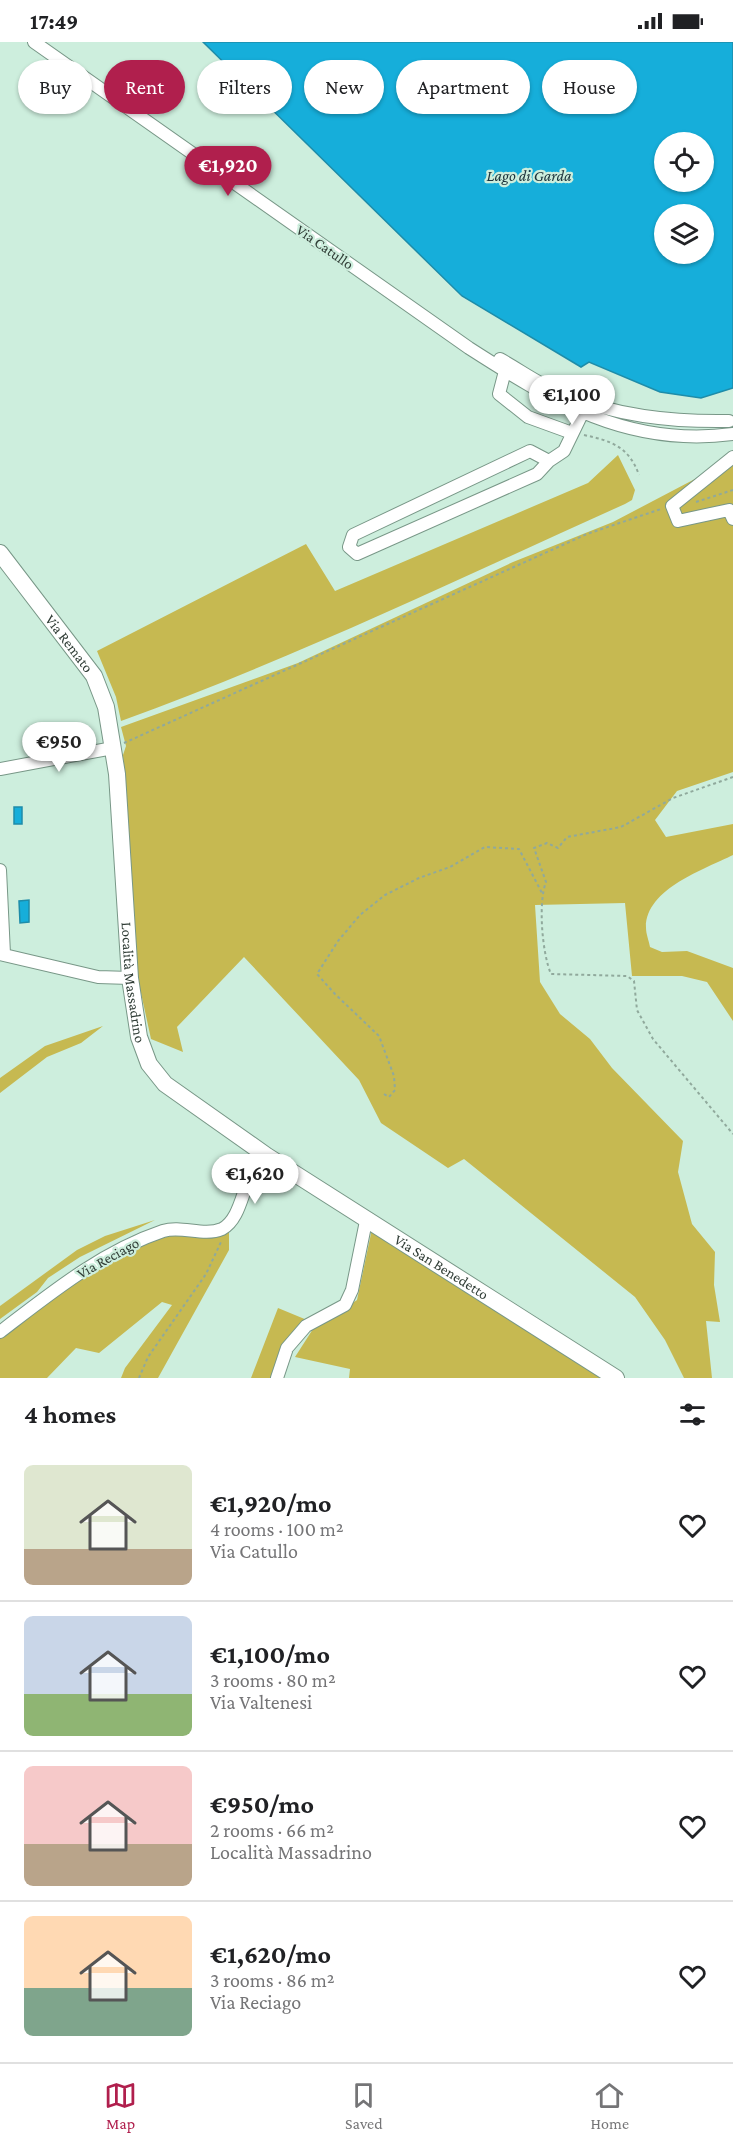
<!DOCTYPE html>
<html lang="en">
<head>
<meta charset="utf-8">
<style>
	:root { --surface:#fff; --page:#f2f2f2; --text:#202124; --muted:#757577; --line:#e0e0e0; --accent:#b01f4d }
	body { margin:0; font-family:"Crimson Pro",serif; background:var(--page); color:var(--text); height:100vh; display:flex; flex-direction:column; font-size:22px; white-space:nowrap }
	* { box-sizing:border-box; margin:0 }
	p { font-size:20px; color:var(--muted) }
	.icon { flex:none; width:33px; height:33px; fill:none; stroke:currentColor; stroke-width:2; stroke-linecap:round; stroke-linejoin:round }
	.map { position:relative; height:1336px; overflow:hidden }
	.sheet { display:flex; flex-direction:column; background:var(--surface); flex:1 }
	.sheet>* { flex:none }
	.hud { position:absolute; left:18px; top:18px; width:698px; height:54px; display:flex; gap:12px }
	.fabs { position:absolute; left:654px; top:90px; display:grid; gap:12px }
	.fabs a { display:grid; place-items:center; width:60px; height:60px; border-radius:50%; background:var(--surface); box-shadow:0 2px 4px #0004; font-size:30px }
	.price { position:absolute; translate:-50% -51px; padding:0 14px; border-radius:21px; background:#fff; color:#222; font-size:20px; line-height:39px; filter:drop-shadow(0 2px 3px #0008) }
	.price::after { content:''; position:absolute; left:50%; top:36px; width:18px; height:14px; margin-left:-9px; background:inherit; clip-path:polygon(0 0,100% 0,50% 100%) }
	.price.active { background:var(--accent); color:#fff }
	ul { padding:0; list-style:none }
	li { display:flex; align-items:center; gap:18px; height:150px; padding:0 24px }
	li+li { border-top:2px solid var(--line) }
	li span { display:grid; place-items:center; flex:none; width:168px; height:120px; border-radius:9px; color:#555 }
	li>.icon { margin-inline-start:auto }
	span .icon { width:72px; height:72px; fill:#fffc; stroke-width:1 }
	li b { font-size:26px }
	h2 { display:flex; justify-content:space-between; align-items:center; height:72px; padding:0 24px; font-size:26px }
	.chip { padding:0 21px; border-radius:27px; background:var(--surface); box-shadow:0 2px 4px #0004; font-size:21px; line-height:54px }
	.chip.active { background:var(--accent); color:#fff }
	.status { display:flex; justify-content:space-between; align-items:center; height:42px; padding:0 30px; background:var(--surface); direction:ltr }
	.status svg { height:16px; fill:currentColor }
	.tab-bar { display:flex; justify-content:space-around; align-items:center; height:84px; border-top:2px solid var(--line); background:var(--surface); font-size:16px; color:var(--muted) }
	.tab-bar a { display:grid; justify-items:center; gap:3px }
	.tab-bar .active { color:var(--accent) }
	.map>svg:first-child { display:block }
	.green { fill:#c6b951 }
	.water { fill:#16aeda; stroke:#1e8ca9; stroke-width:1.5; fill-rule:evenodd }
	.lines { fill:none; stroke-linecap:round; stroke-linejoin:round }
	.minor-casing { stroke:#789787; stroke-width:14 }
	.major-casing { stroke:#789787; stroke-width:18 }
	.path { stroke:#90a99c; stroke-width:2; stroke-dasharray:3 3; stroke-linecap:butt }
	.minor { stroke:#fff; stroke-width:12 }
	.major { stroke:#fff; stroke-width:16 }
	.labels { text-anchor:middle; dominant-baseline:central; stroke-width:4.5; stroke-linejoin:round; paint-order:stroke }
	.street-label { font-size:15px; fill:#313e37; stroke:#cdeedd }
	.water-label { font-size:16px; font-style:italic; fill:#1b313a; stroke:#cdeedd }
</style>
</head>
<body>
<div class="status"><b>17:49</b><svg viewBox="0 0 49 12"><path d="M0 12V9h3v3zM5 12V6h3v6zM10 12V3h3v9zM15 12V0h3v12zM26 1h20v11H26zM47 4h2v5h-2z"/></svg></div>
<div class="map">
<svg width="733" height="1336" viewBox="0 0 733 1336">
	<rect width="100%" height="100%" fill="#cdeedd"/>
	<path class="green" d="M618,413L635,448L632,458L625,462C458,537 293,617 121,679L116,655L97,609L306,502L335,549L588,441Z
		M733,417V730L677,749L655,778L666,795L733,782V813C705,827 645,847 646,886C646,892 649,899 650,905L662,910L687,909L733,926V979L707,940L682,934H632L625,861L535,863L540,940L560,972L590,997L612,1026L683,1099L678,1130L692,1182L715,1210L714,1243L720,1280L706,1279L712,1336H684L665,1298L635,1255L464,1117L448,1126L381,1081L359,1038L244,915L177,985L183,1010L151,997L141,951L134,937L123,713L126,704L121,685L298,621L513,520L613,480Z
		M103,984L81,1001L47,1015L0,1051V1036L45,1004Z
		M155,1178L80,1215L48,1236L37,1250L0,1277V1264L77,1208L105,1194Z
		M372,1187L602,1336H349L350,1327L295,1315L313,1287L357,1258Z
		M229,1189V1208L158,1336H121L125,1326L172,1263L162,1260L99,1311L76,1306L47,1336H0V1295L73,1238L151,1199L182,1191Z
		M278,1266L307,1278L273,1336H251Z"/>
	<path class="water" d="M203,0H733V346L701,356L660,350L589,320L581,325L462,254ZM664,100H704V140H664ZM664,172H704V212H664Z
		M14,765H22V782H14Z
		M29,858V880L20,881L19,859Z"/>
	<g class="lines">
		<defs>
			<path id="minor" d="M34,0L469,306C553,360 629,406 733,392
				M500,317C520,328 540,343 561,351C615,374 671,380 729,379
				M505,329L499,352L528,375L572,391
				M733,415L672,464L678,479L729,468L733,477
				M549,419L530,409L353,493L349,505L357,512L537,432L549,419L564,409L582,372
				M0,727L113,706
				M0,828L4,912
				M0,912L98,935L130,936
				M0,1290C51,1251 101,1210 163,1189C182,1183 203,1195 222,1187C239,1178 242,1151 250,1135C254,1128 261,1121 267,1114
				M277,1336L287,1306L306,1284L345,1263L352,1248L365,1184L369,1177"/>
			<g id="major">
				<path id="s1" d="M0,511L94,634L106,665L117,732L130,936L139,995L149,1022L165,1042L267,1114L616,1336"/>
			</g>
		</defs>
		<use href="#minor" class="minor-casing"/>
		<use href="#major" class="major-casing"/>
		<path class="path" d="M584,393C612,399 629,405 639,433
			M696,460L733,448
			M124,701L587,492L661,467
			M733,735L673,756L621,785L567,795L558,806L547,801L534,806L546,840C538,860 542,911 551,932L627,934L634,939L637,968L653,997L733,1092
			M384,1052L389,1055L395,1048L394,1034L379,994L335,952L317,932L338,899L360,873L385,853L419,836L450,825L485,805L519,807L542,851
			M139,1336L148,1315L206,1232L221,1200"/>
		<use href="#minor" class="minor"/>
		<use href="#major" class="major"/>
	</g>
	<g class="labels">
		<g class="street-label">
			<text transform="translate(325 205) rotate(35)">Via Catullo</text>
			<text stroke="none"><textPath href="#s1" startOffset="114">Via Remato</textPath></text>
			<text stroke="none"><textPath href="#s1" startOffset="465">Località Massadrino</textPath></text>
			<text transform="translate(108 1216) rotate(-29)">Via Reciago</text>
			<text stroke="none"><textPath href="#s1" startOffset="906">Via San Benedetto</textPath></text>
		</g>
		<g class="water-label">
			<text x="529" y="133">Lago di Garda</text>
		</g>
	</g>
</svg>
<div class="fabs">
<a><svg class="icon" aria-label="locate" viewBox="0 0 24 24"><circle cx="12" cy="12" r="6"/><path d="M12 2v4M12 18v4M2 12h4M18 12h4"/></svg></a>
<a><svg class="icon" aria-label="layers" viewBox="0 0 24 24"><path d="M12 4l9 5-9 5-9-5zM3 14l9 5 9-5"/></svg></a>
</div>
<b class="price active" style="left:228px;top:155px">€1,920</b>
<b class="price" style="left:572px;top:384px">€1,100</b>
<b class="price" style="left:59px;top:731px">€950</b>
<b class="price" style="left:255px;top:1163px">€1,620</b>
<div class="hud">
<a class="chip">Buy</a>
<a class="chip active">Rent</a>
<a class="chip">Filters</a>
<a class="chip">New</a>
<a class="chip">Apartment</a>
<a class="chip">House</a>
</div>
</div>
<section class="sheet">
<h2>4 homes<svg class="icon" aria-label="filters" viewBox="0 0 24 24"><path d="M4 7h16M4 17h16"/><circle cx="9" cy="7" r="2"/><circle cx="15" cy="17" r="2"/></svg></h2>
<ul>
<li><span style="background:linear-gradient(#dfe7d0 70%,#b9a48a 0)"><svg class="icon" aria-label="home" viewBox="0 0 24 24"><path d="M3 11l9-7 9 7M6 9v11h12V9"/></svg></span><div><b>€1,920/mo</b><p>4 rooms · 100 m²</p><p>Via Catullo</p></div><svg class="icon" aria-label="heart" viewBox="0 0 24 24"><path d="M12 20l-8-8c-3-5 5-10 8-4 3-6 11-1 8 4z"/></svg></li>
<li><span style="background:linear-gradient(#c9d6e8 65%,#8fb573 0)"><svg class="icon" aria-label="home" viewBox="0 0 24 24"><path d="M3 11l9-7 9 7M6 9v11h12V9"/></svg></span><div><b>€1,100/mo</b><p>3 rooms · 80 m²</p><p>Via Valtenesi</p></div><svg class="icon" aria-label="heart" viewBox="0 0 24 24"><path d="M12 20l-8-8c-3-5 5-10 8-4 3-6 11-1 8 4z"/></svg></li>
<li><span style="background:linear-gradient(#f6c9c9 65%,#b9a48a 0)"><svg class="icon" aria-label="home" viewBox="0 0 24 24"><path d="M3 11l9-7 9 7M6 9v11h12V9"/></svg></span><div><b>€950/mo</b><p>2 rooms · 66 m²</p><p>Località Massadrino</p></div><svg class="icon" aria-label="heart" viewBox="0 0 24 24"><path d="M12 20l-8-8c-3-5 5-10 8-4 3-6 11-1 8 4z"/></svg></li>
<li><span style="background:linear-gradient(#ffd9b3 60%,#7fa58c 0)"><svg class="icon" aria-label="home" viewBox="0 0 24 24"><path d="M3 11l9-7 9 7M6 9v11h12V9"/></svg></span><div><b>€1,620/mo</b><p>3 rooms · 86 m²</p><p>Via Reciago</p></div><svg class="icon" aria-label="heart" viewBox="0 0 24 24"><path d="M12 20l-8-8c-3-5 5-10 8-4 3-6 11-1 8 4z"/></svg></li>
</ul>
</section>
<nav class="tab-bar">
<a class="active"><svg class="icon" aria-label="map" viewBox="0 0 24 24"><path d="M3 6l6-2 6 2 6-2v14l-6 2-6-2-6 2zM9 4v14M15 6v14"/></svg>Map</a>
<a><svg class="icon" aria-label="saved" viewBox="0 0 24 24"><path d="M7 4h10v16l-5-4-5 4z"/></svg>Saved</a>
<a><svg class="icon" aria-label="home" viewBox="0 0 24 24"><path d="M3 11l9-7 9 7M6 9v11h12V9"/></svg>Home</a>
</nav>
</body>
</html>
